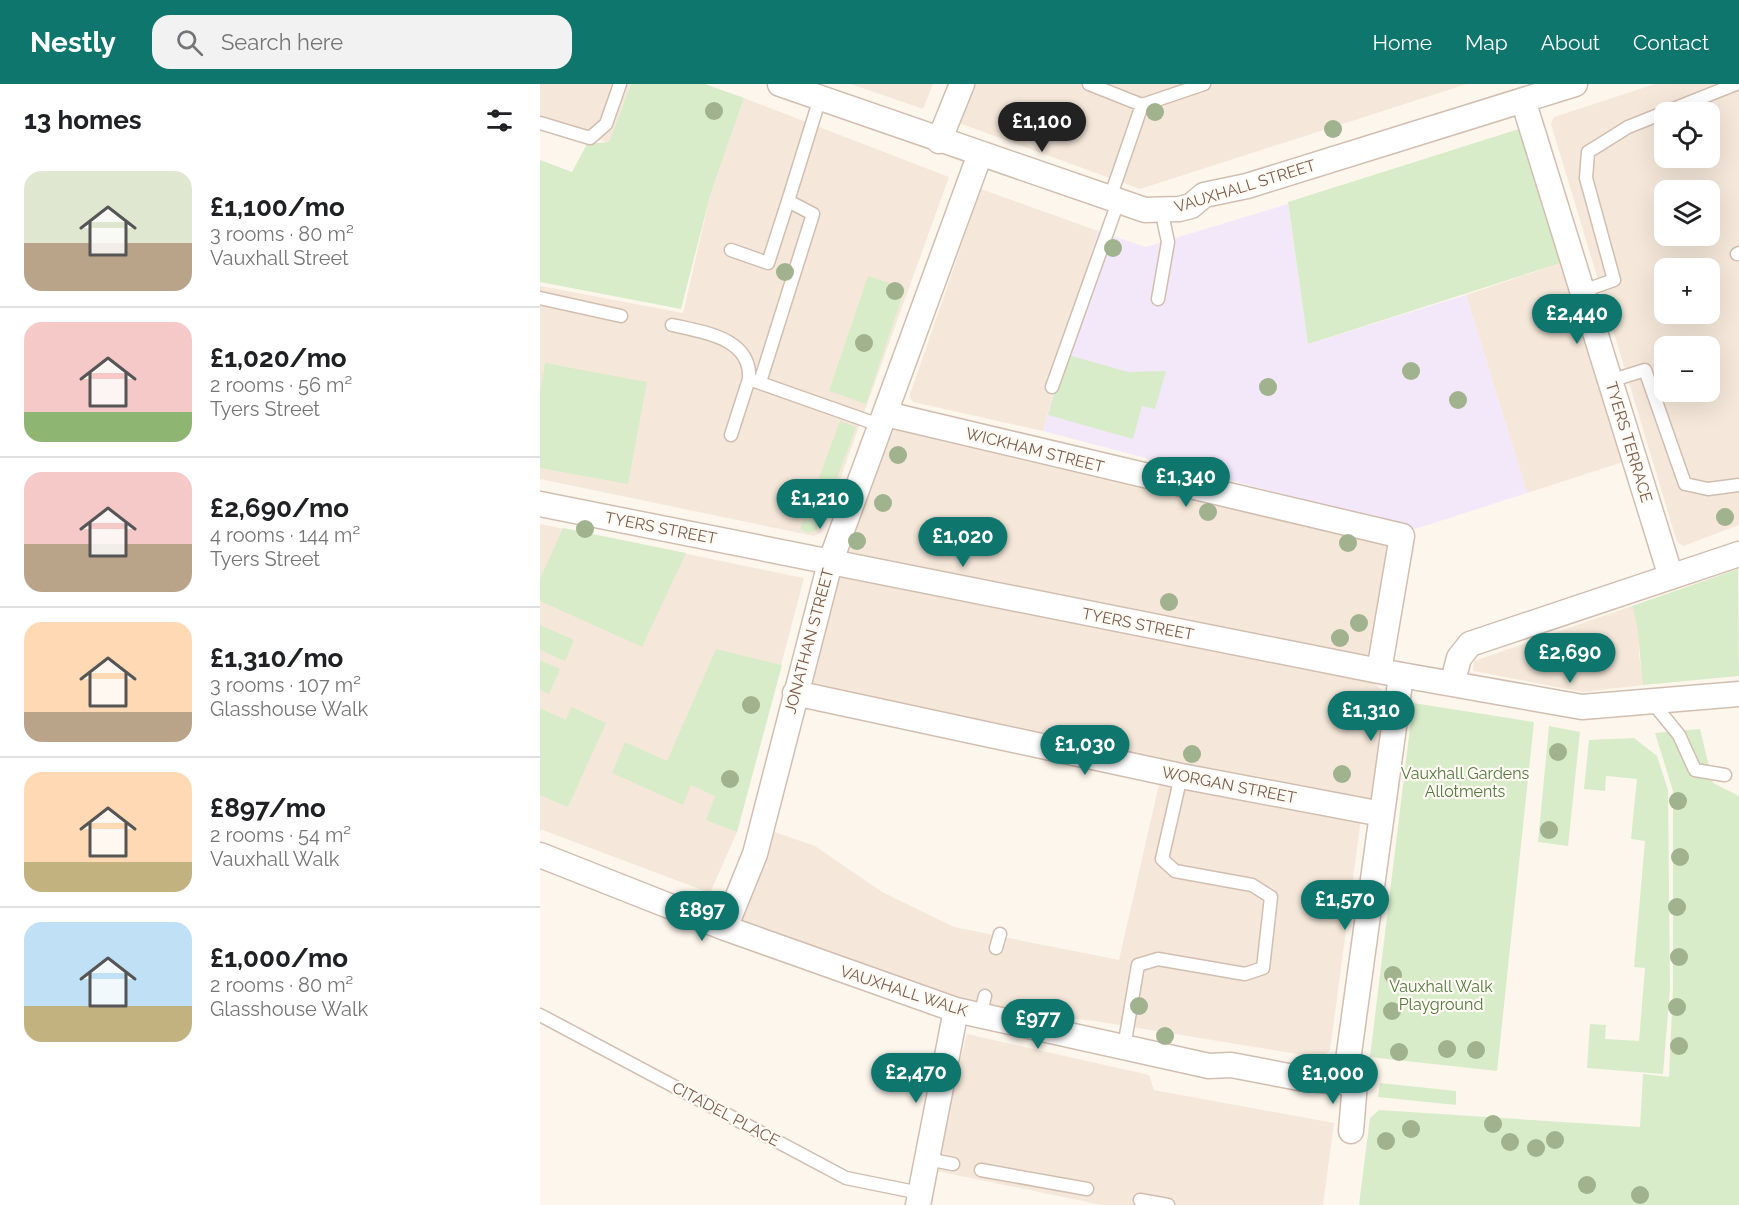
<!DOCTYPE html>
<html lang="en">
<head>
<meta charset="utf-8">
<style>
	:root { --surface:#fff; --page:#f2f2f2; --text:#202124; --muted:#757577; --line:#e0e0e0; --accent:#0f766e }
	body { margin:0; font-family:Raleway,sans-serif; background:var(--page); color:var(--text); height:100vh; display:flex; flex-direction:column; font-size:22px; white-space:nowrap }
	* { box-sizing:border-box; margin:0 }
	p { font-size:20px; color:var(--muted) }
	.icon { flex:none; width:33px; height:33px; fill:none; stroke:currentColor; stroke-width:2; stroke-linecap:round; stroke-linejoin:round }
	.map { position:relative; flex:1; overflow:hidden }
	.side { display:flex; flex-direction:column; background:var(--surface); width:540px }
	.side>* { flex:none }
	.buttons { position:absolute; left:1114px; top:18px; display:grid; gap:12px }
	.buttons a { display:grid; place-items:center; width:66px; height:66px; border-radius:12px; background:var(--surface); box-shadow:0 6px 24px #0002; font-size:30px }
	.price { position:absolute; translate:-50% -51px; padding:0 14px; border-radius:21px; background:var(--accent); color:#fff; font-size:20px; line-height:39px; filter:drop-shadow(0 2px 3px #0008) }
	.price::after { content:''; position:absolute; left:50%; top:36px; width:18px; height:14px; margin-left:-9px; background:inherit; clip-path:polygon(0 0,100% 0,50% 100%) }
	.price.selected { background:#222; color:#fff }
	ul { padding:0; list-style:none }
	li { display:flex; align-items:center; gap:18px; height:150px; padding:0 24px }
	li+li { border-top:2px solid var(--line) }
	li span { display:grid; place-items:center; flex:none; width:168px; height:120px; border-radius:18px; color:#555 }
	li>.icon { margin-inline-start:auto }
	span .icon { width:72px; height:72px; fill:#fffc; stroke-width:1 }
	li b { font-size:26px }
	h2 { display:flex; justify-content:space-between; align-items:center; height:72px; padding:0 24px; font-size:26px }
	header { display:flex; align-items:center; gap:36px; box-sizing:border-box; height:84px; padding:0 30px; background:var(--accent); color:#fff }
	header strong { font-size:28px }
	nav { display:flex; gap:33px; margin-inline-start:auto; font-size:21px }
	.search { width:420px; height:54px; background:var(--page); display:flex; align-items:center; gap:15px; box-sizing:border-box; padding:0 21px; border-radius:18px; color:var(--muted); font-size:22px }
	main { display:flex; flex:1; min-height:0 }
	.map>svg:first-child { display:block }
	.residential { fill:#f5e8da; fill-rule:evenodd }
	.education { fill:#f3e8fa }
	.green { fill:#d8ecc9 }
	.lines { fill:none; stroke-linecap:round; stroke-linejoin:round }
	.lane-casing { stroke:#d1beb0; stroke-width:15 }
	.street-casing { stroke:#d1beb0; stroke-width:27 }
	.lane { stroke:#fff; stroke-width:12 }
	.street { stroke:#fff; stroke-width:24 }
	.tree { fill:#a0b28e }
	.labels { text-anchor:middle; dominant-baseline:central; stroke-width:4.5; stroke-linejoin:round; paint-order:stroke }
	.street-label { font-size:16px; fill:#7a5c4d; stroke:#fffaf3 }
	.park-label { font-size:16px; fill:#537a41; stroke:#fffaf3 }
</style>
</head>
<body>
<header>
<strong>Nestly</strong>
<div class="search"><svg class="icon" aria-label="search" viewBox="0 0 24 24"><circle cx="10" cy="10" r="6"/><path d="M15 15l6 6"/></svg>Search here</div>
<nav><a>Home</a><a>Map</a><a>About</a><a>Contact</a></nav>
</header>
<main>
<section class="side">
<h2>13 homes<svg class="icon" aria-label="filters" viewBox="0 0 24 24"><path d="M4 7h16M4 17h16"/><circle cx="9" cy="7" r="2"/><circle cx="15" cy="17" r="2"/></svg></h2>
<ul>
<li><span style="background:linear-gradient(#dfe7d0 60%,#b9a48a 0)"><svg class="icon" aria-label="home" viewBox="0 0 24 24"><path d="M3 11l9-7 9 7M6 9v11h12V9"/></svg></span><div><b>£1,100/mo</b><p>3 rooms · 80 m²</p><p>Vauxhall Street</p></div></li>
<li><span style="background:linear-gradient(#f6c9c9 75%,#8fb573 0)"><svg class="icon" aria-label="home" viewBox="0 0 24 24"><path d="M3 11l9-7 9 7M6 9v11h12V9"/></svg></span><div><b>£1,020/mo</b><p>2 rooms · 56 m²</p><p>Tyers Street</p></div></li>
<li><span style="background:linear-gradient(#f6c9c9 60%,#b9a48a 0)"><svg class="icon" aria-label="home" viewBox="0 0 24 24"><path d="M3 11l9-7 9 7M6 9v11h12V9"/></svg></span><div><b>£2,690/mo</b><p>4 rooms · 144 m²</p><p>Tyers Street</p></div></li>
<li><span style="background:linear-gradient(#ffd9b3 75%,#b9a48a 0)"><svg class="icon" aria-label="home" viewBox="0 0 24 24"><path d="M3 11l9-7 9 7M6 9v11h12V9"/></svg></span><div><b>£1,310/mo</b><p>3 rooms · 107 m²</p><p>Glasshouse Walk</p></div></li>
<li><span style="background:linear-gradient(#ffd9b3 75%,#c2b280 0)"><svg class="icon" aria-label="home" viewBox="0 0 24 24"><path d="M3 11l9-7 9 7M6 9v11h12V9"/></svg></span><div><b>£897/mo</b><p>2 rooms · 54 m²</p><p>Vauxhall Walk</p></div></li>
<li><span style="background:linear-gradient(#bfe0f5 70%,#c2b280 0)"><svg class="icon" aria-label="home" viewBox="0 0 24 24"><path d="M3 11l9-7 9 7M6 9v11h12V9"/></svg></span><div><b>£1,000/mo</b><p>2 rooms · 80 m²</p><p>Glasshouse Walk</p></div></li>
</ul>
</section>
<div class="map">
<svg width="1199" height="1121" viewBox="0 0 1199 1121">
	<rect width="100%" height="100%" fill="#fdf6ec"/>
	<path class="residential" d="M0,0H91L69,59L0,33Z
		M311,0H393L383,25Z
		M430,0H927L600,105L416,38Z
		M1115,0H1199V441L1143,462L1137,458L1011,40L1014,33ZM1125,28H1170V74H1125ZM1125,106H1170V152H1125ZM1125,184H1170V230H1125ZM1125,262H1170V308H1125Z
		M204,14L409,93L281,448L274,452L0,395V202L143,229L170,112Z
		M441,105L558,147L503,347L373,318L369,313Z
		M1021,179L1083,378L987,409L926,211Z
		M349,336L854,458L837,567L819,579L318,478L304,465Z
		M0,440L264,494L197,748L170,809L0,745Z
		M305,491L833,598L851,615L840,710L817,723L276,609L265,596L291,497Z
		M1092,522L1101,548L1099,570L1103,601L1043,608L933,587L934,577Z
		M620,696L818,732L820,742L790,966L782,974L555,937L420,922L198,841L229,746L275,762L342,808L414,843L579,876Z
		M427,950L609,991L614,1006L794,1039L783,1121H562L392,1086Z"/>
	<path class="education" d="M748,120L768,260L926,211L987,409L875,445L503,347L558,147L606,163Z"/>
	<path class="green" d="M91,0H165L204,14L170,112L141,225L0,198V76L32,88L47,60L69,58Z
		M979,45L1021,179L768,260L748,118Z
		M328,192L365,204L326,320L289,307Z
		M525,270L588,288L626,287L615,325L602,322L593,355L508,331Z
		M5,279L107,298L88,400L0,384V307Z
		M300,337L316,343L278,445L269,449L260,445Z
		M23,444L146,469L102,563L0,517V495Z
		M1198,485L1199,592L1103,601C1099,572 1101,550 1092,522Z
		M0,541L34,556L25,577L0,566Z
		M176,565L242,581L197,748L166,736L175,712L151,701L143,721L72,689L85,658L127,677Z
		M0,576L20,585L9,610L0,606Z
		M873,619L994,638L957,987L830,973Z
		M31,623L66,639L28,723L0,711V624L26,636Z
		M1009,642L1040,648L1028,762L998,758Z
		M1160,645L1173,699L1199,712V1121H819L830,1034L839,1026L1100,1043L1103,990L1129,993L1133,903V707L1115,649Z
		M1094,654L1117,672L1128,706L1130,904L1123,990L1047,984L1050,940L1066,941L1065,955L1099,957L1105,884L1094,883L1105,757L1091,755L1097,695L1066,692L1065,707L1044,705L1049,656Z
		M840,999L916,1007V1021L838,1013Z"/>
	<g class="lines">
		<defs>
			<path id="lane" d="M549,0L602,21L664,0
				M0,39L50,54L66,40L80,0
				M570,114L602,21
				M191,166L228,179L248,117
				M1197,170L1199,169
				M1043,207L1074,196L1046,94L1048,68L1088,43L1196,0
				M0,214L81,232
				M618,215L628,158L621,125
				M132,241C163,248 212,254 209,295
				M1070,297L1105,286L1145,400L1168,405L1199,401
				M220,298L273,130L248,117L280,14
				M512,303L578,118
				M191,351L209,295L342,342
				M1112,618L1139,651L1155,686L1185,691
				M456,864L460,850
				M0,931L306,1094L380,1109
				M440,932L445,912
				M584,963L598,881L618,875L705,890L723,884L731,813L712,801L635,787L622,775L641,692
				M387,1075L413,1080
				M441,1086L547,1105
				M600,1116L628,1121"/>
			<path id="street" d="M240,0L605,126L639,125L651,122L664,111L707,102L1035,0
				M983,16L1131,493
				M399,57L422,0
				M346,330L862,452L839,587
				M0,420L839,587L1042,623L1199,610
				M912,600L919,574L930,560L1199,470
				M255,609L641,692L842,730
				M0,771L185,844L416,926L669,982L691,981L759,994L815,999L811,1047
				M185,844L215,770L290,479L440,70
				M805,998L861,592
				M378,1121L416,926"/>
		</defs>
		<use href="#lane" class="lane-casing"/>
		<use href="#street" class="street-casing"/>
		<use href="#lane" class="lane"/>
		<use href="#street" class="street"/>
	</g>
	<g class="tree">
		<circle cx="174" cy="27" r="9"/>
		<circle cx="615" cy="28" r="9"/>
		<circle cx="793" cy="45" r="9"/>
		<circle cx="573" cy="164" r="9"/>
		<circle cx="245" cy="188" r="9"/>
		<circle cx="355" cy="207" r="9"/>
		<circle cx="324" cy="259" r="9"/>
		<circle cx="871" cy="287" r="9"/>
		<circle cx="728" cy="303" r="9"/>
		<circle cx="918" cy="316" r="9"/>
		<circle cx="358" cy="371" r="9"/>
		<circle cx="343" cy="419" r="9"/>
		<circle cx="668" cy="428" r="9"/>
		<circle cx="1185" cy="433" r="9"/>
		<circle cx="45" cy="445" r="9"/>
		<circle cx="317" cy="457" r="9"/>
		<circle cx="808" cy="459" r="9"/>
		<circle cx="629" cy="518" r="9"/>
		<circle cx="819" cy="539" r="9"/>
		<circle cx="800" cy="554" r="9"/>
		<circle cx="211" cy="621" r="9"/>
		<circle cx="1018" cy="668" r="9"/>
		<circle cx="652" cy="670" r="9"/>
		<circle cx="802" cy="690" r="9"/>
		<circle cx="190" cy="695" r="9"/>
		<circle cx="1138" cy="717" r="9"/>
		<circle cx="1009" cy="746" r="9"/>
		<circle cx="1140" cy="773" r="9"/>
		<circle cx="1137" cy="823" r="9"/>
		<circle cx="1139" cy="873" r="9"/>
		<circle cx="853" cy="891" r="9"/>
		<circle cx="599" cy="922" r="9"/>
		<circle cx="1137" cy="923" r="9"/>
		<circle cx="852" cy="927" r="9"/>
		<circle cx="625" cy="952" r="9"/>
		<circle cx="1139" cy="962" r="9"/>
		<circle cx="907" cy="965" r="9"/>
		<circle cx="936" cy="966" r="9"/>
		<circle cx="859" cy="968" r="9"/>
		<circle cx="953" cy="1040" r="9"/>
		<circle cx="871" cy="1045" r="9"/>
		<circle cx="1015" cy="1056" r="9"/>
		<circle cx="846" cy="1057" r="9"/>
		<circle cx="970" cy="1058" r="9"/>
		<circle cx="996" cy="1064" r="9"/>
		<circle cx="1047" cy="1101" r="9"/>
		<circle cx="1100" cy="1111" r="9"/>
	</g>
	<g class="labels">
		<g class="street-label">
			<text transform="translate(705 102) rotate(-17)">VAUXHALL STREET</text>
			<text transform="translate(1089 358) rotate(73)">TYERS TERRACE</text>
			<text transform="translate(495 366) rotate(14)">WICKHAM STREET</text>
			<text transform="translate(121 444) rotate(11)">TYERS STREET</text>
			<text transform="translate(598 540) rotate(11)">TYERS STREET</text>
			<text transform="translate(269 557) rotate(-75)">JONATHAN STREET</text>
			<text transform="translate(689 701) rotate(11)">WORGAN STREET</text>
			<text transform="translate(364 907) rotate(18)">VAUXHALL WALK</text>
			<text transform="translate(186 1030) rotate(28)">CITADEL PLACE</text>
		</g>
		<g class="park-label">
			<text x="925" y="689">Vauxhall Gardens<tspan x="925" dy="18">Allotments</tspan></text>
			<text x="901" y="902">Vauxhall Walk<tspan x="901" dy="18">Playground</tspan></text>
		</g>
	</g>
</svg>
<div class="buttons">
<a><svg class="icon" aria-label="locate" viewBox="0 0 24 24"><circle cx="12" cy="12" r="6"/><path d="M12 2v4M12 18v4M2 12h4M18 12h4"/></svg></a>
<a><svg class="icon" aria-label="layers" viewBox="0 0 24 24"><path d="M12 4l9 5-9 5-9-5zM3 14l9 5 9-5"/></svg></a>
<a>+</a>
<a>−</a>
</div>
<b class="price selected" style="left:502px;top:69px">£1,100</b>
<b class="price" style="left:1037px;top:261px">£2,440</b>
<b class="price" style="left:646px;top:424px">£1,340</b>
<b class="price" style="left:280px;top:446px">£1,210</b>
<b class="price" style="left:423px;top:484px">£1,020</b>
<b class="price" style="left:1030px;top:600px">£2,690</b>
<b class="price" style="left:831px;top:658px">£1,310</b>
<b class="price" style="left:545px;top:692px">£1,030</b>
<b class="price" style="left:805px;top:847px">£1,570</b>
<b class="price" style="left:162px;top:858px">£897</b>
<b class="price" style="left:498px;top:966px">£977</b>
<b class="price" style="left:376px;top:1020px">£2,470</b>
<b class="price" style="left:793px;top:1021px">£1,000</b>
</div>
</main>
</body>
</html>
